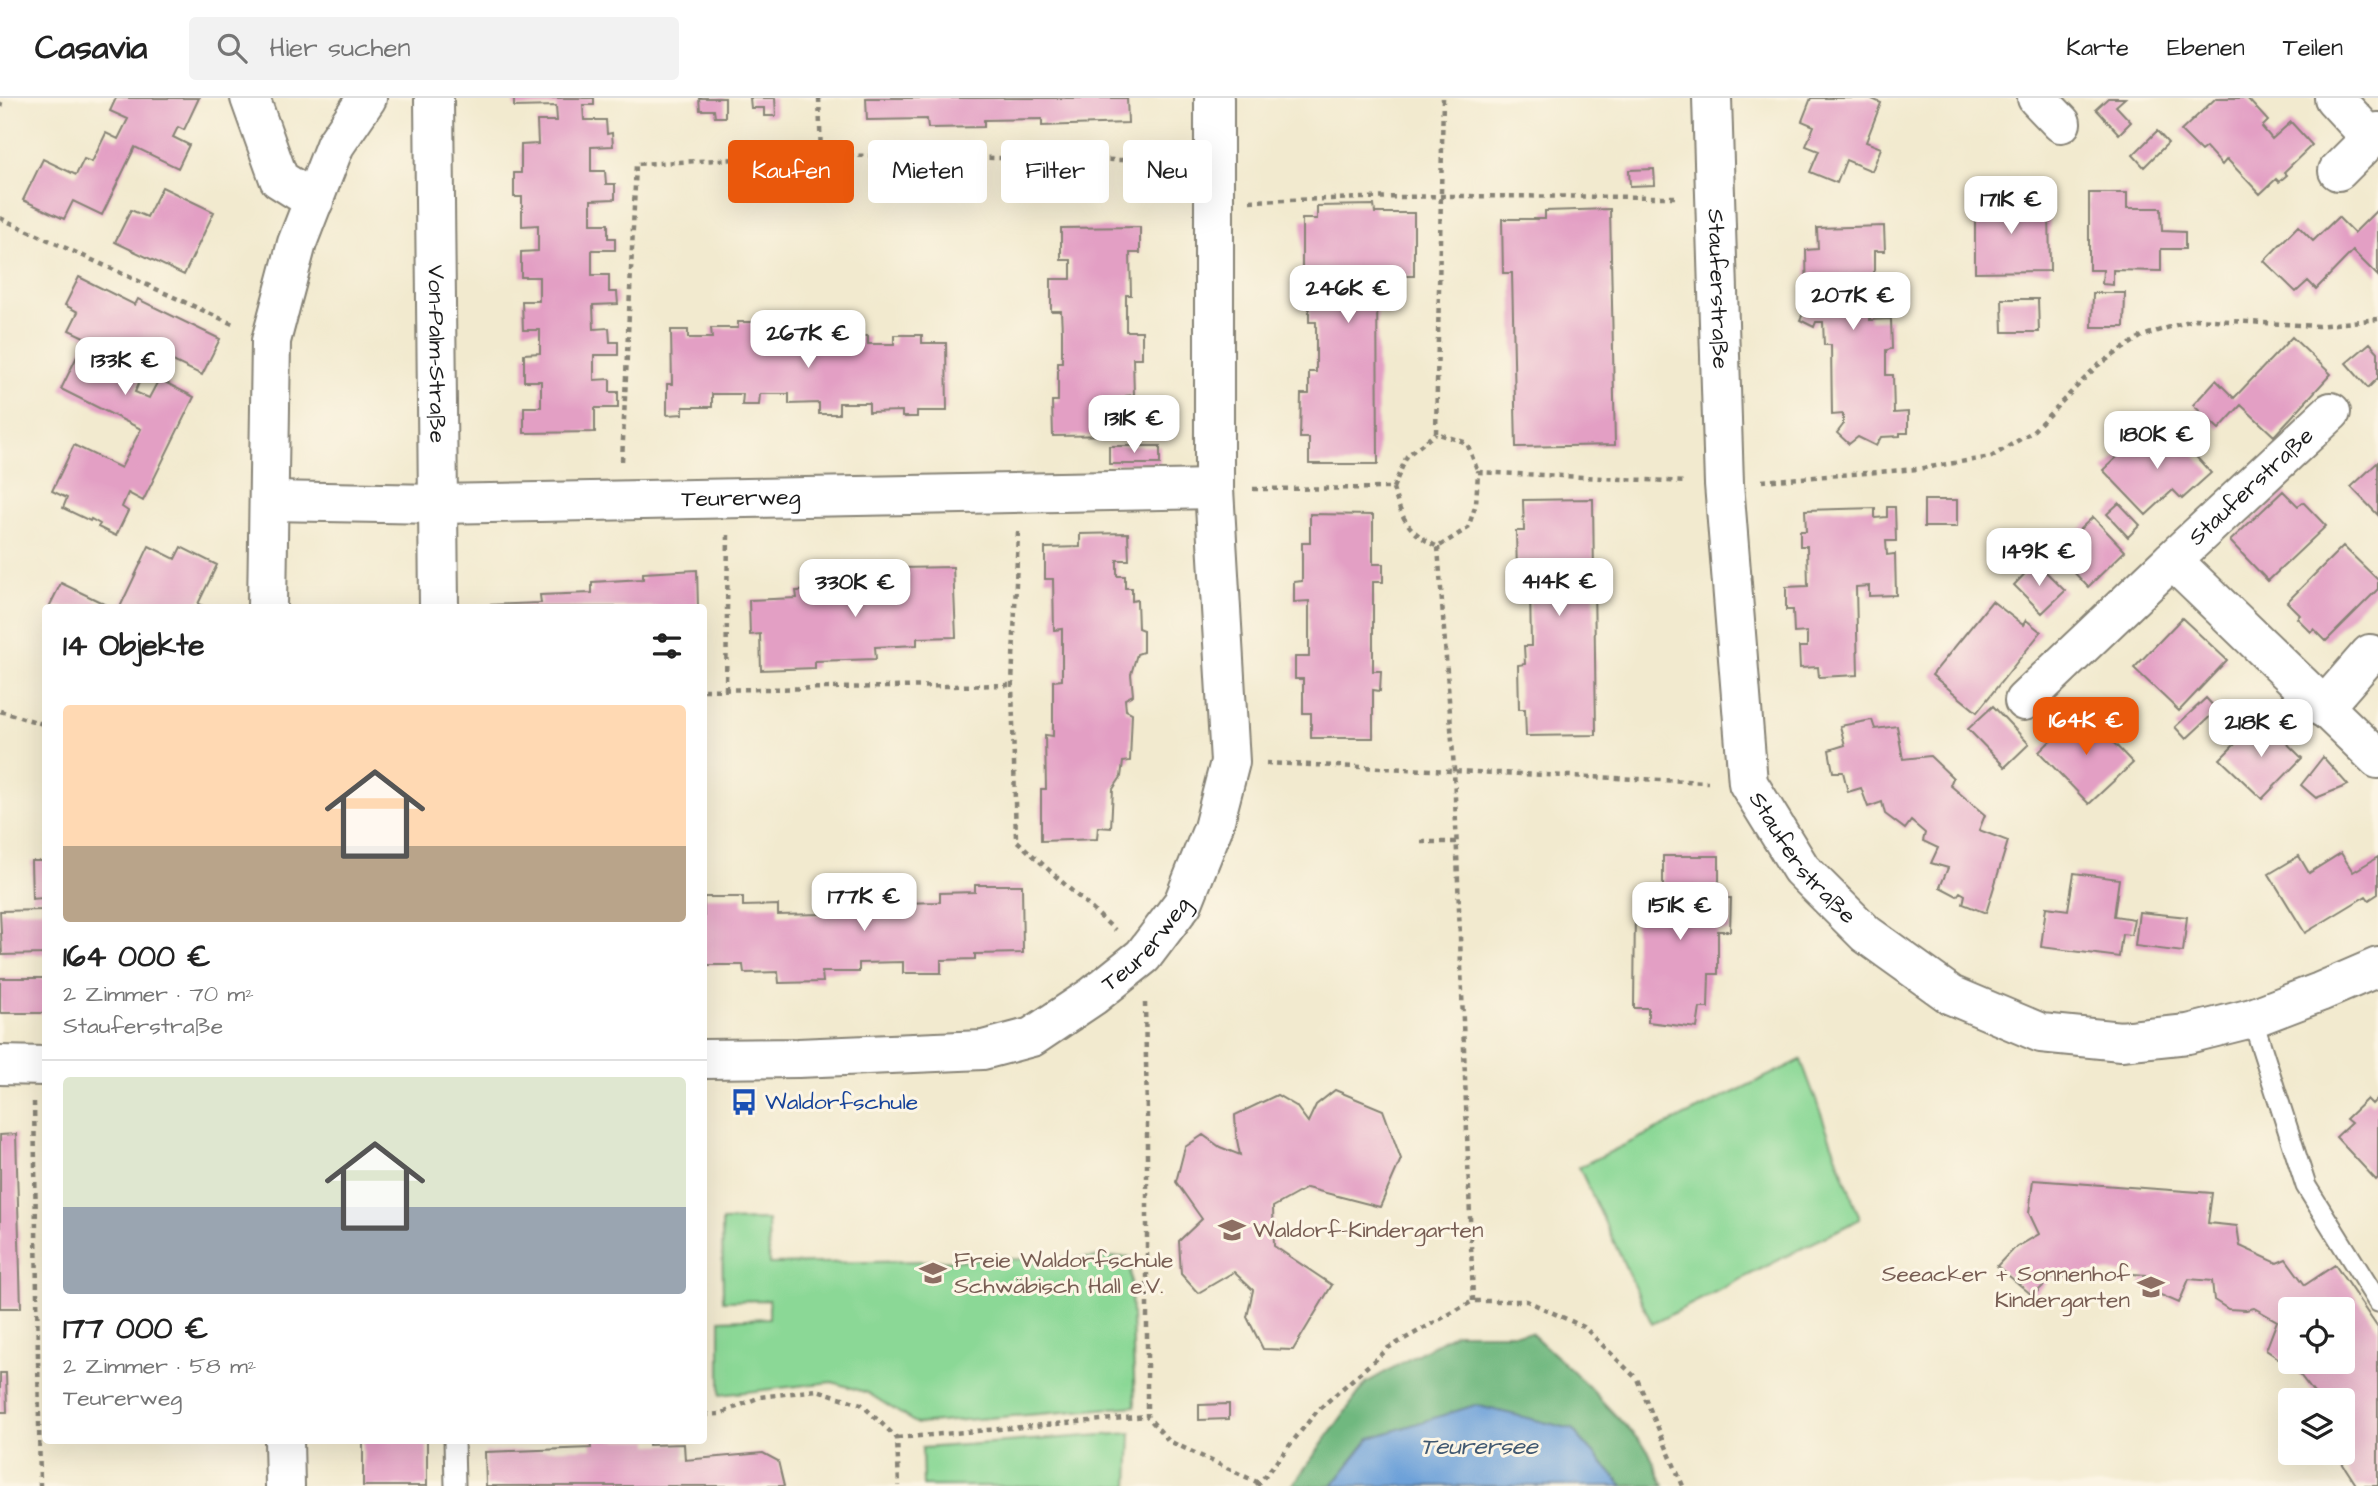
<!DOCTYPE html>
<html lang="de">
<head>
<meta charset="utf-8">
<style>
	:root { --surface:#fff; --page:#f2f2f2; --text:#222; --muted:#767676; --line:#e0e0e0; --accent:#ea580c }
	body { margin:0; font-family:"Architects Daughter",sans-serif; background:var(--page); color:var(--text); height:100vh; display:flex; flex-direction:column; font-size:26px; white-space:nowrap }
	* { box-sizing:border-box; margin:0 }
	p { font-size:23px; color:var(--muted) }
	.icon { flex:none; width:38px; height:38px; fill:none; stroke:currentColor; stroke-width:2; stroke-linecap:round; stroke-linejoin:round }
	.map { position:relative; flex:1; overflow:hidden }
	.panel { position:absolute; left:42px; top:506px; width:665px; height:840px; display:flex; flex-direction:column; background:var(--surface); border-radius:7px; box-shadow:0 7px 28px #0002 }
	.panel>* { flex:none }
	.guide { position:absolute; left:728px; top:42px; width:665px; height:63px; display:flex; gap:14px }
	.fabs { position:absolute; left:2278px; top:1199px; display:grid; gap:14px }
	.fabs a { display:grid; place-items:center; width:77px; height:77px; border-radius:7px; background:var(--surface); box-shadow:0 7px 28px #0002; font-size:35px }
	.price { position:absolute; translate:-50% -60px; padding:0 16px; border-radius:14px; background:#fff; color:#222; font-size:23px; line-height:46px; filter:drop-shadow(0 2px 4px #0008) }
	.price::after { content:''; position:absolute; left:50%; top:42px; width:21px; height:16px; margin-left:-10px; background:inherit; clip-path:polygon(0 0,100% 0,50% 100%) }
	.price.current { background:var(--accent); color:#fff }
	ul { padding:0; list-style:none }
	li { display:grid; align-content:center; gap:14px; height:371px; padding:0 21px }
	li+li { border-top:2px solid var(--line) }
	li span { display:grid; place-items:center; height:217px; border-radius:7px; color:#555 }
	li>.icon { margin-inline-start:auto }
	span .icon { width:126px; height:126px; fill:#fffc; stroke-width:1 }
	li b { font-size:30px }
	h2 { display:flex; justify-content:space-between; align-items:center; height:84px; padding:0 21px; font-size:30px }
	.pill { padding:0 24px; border-radius:7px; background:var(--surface); box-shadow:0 7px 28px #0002; font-size:24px; line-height:63px }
	.pill.current { background:var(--accent); color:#fff }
	header { display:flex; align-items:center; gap:42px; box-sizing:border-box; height:98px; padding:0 35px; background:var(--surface); border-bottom:2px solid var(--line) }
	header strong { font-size:33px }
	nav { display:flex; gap:38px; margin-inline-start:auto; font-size:24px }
	.search { width:490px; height:63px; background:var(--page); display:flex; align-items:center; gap:18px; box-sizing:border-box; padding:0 24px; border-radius:7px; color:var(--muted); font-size:26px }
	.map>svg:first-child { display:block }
	.green { fill:#8bd896; stroke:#547a59; stroke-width:2 }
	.forest { fill:#70b87f; stroke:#466a4e; stroke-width:2 }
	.water { fill:#6da1d9; stroke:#445e7a; stroke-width:2 }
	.building { fill:#e39fc4; fill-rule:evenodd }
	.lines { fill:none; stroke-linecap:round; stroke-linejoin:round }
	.lane-casing { stroke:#878376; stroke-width:23 }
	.street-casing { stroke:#878376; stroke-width:42 }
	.path { stroke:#878376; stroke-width:4.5; stroke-dasharray:5 5; stroke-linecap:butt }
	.lane { stroke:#fff; stroke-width:19 }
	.street { stroke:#fff; stroke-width:38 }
	.labels { text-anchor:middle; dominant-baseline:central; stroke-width:6; stroke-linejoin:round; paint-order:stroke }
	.street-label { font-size:23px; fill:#1c1c1c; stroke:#fcf5e5 }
	.transit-label { font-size:23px; fill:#164399; stroke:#fcf5e5; text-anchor:start }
	.education-label { font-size:23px; fill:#785e54; stroke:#fcf5e5; text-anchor:start }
	.water-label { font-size:24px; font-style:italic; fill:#405871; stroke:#fcf5e5 }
</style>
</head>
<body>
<header>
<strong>Casavia</strong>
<div class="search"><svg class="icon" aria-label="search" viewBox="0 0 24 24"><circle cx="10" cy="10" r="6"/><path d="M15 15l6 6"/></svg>Hier suchen</div>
<nav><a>Karte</a><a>Ebenen</a><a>Teilen</a></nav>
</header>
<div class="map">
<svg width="2378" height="1388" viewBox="0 0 2378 1388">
	<rect width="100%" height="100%" fill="#fcf5e5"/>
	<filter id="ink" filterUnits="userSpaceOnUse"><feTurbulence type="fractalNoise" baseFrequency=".0143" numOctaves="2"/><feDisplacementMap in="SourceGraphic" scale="14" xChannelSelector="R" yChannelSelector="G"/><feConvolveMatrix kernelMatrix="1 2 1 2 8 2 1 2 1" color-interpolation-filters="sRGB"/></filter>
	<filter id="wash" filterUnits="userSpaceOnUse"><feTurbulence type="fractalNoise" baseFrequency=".00686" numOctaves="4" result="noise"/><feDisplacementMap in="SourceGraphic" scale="28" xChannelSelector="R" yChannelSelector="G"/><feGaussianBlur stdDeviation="1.57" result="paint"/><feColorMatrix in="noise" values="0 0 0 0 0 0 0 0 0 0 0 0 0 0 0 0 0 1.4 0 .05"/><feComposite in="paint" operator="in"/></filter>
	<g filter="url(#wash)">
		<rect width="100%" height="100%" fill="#f2eacf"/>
		<path class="green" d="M1801,962L1860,1121L1652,1226L1579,1069Z
			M768,1122L769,1166L1130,1159L1135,1308L917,1326L868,1295L832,1284L720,1297V1222L769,1220V1202L723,1203L722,1123Z
			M1131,1335L1129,1388H923L922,1350Z"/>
		<path class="forest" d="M1455,1235H1531L1587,1287L1648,1352L1664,1388H1623L1572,1331L1370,1340L1332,1388H1292L1366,1285Z"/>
		<path class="water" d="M1475,1307L1572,1331L1623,1388H1332L1370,1340Z"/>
		<g id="blocks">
			<path class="building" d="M116,0H199L184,32L178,29L173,39L189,47L178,70L135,49L102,117L73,103L64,121L23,102L43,61L76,77L84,61L92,64L106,35L118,41L128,21L110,13Z
				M514,0H594V7H583L584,22H606L607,36L612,35L613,48L591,49V73H605L606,86H615V101L591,102V126H608V140H615V152H592V177H609V194H617L618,206L593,207L594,231L609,230L610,244H618V257H594V282L610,281V294H618V310H595V334L524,335V309H541V283H524V256L540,255V232H523L522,203H539V179H521V154L538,153V127L522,128V99H514V75H521V47L538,46L537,23H557L556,8L514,9Z
				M699,0H725V19H715L714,12H700Z
				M750,0H775L776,18H764V10H751Z
				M866,0H1127L1128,25L1042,28V21L984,22V29L928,30L927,21L867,22Z
				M1811,0H1870L1881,5L1866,44L1881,50L1872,73L1846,62L1837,85L1810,74L1819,53L1806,48L1814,28L1802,23Z
				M2108,0H2125L2116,8L2131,24L2119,36L2096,11Z
				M2216,0H2247L2268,23L2262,29L2272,41L2291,24L2312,47L2284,74L2287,77L2279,84L2276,81L2260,96L2227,61L2222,67L2206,49L2201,53L2181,33Z
				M2157,33L2168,45L2144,69L2133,57Z
				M1654,71L1655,87L1630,88L1629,72Z
				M162,89L214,114L184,177L115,144L131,112L147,119Z
				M2089,95H2127V110H2161L2162,133L2185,134V151H2161V173L2113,172V187L2102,186L2103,172H2089Z
				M2010,97V110L2049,109L2050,173L1975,174V98Z
				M1374,107L1375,115H1414V178H1377L1378,366H1309V340H1300L1301,296H1309V274H1316V224H1309V182H1302V121H1317V108Z
				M1610,111L1615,347L1516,349L1512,175H1503L1502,121H1545V113Z
				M2376,113L2378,115V178L2353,153L2316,191L2308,183L2296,194L2264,163L2298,128L2313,143L2338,119L2354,135Z
				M1884,128L1885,153H1874V181H1869L1870,222L1891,221L1892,251L1886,252V277H1893L1894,315L1908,314V335H1900V338L1881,339L1876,348L1858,339L1849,346L1837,335L1843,327V316L1832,317L1831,247H1824L1823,224H1816L1814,229L1800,222L1807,207L1806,152L1818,151L1817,130Z
				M1140,129V155H1130L1131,197H1126V233H1142V260H1133L1134,297L1126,298V337L1053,338L1052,303H1058V264H1062V233L1061,213H1051V181H1071V162H1061V130Z
				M79,179L135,207L138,201L220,241L202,277L148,251L135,277L141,280L135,294L149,300L159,281L194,299L143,403L128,395L122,409L128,413L116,438L98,429L100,426L91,421L90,423L63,410L67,400L52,393L74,347L121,370L141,331L61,291L86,240L69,232L78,214L65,207Z
				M2093,195H2125L2124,229H2092Z
				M2002,201H2038L2039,234H2003Z
				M738,224H762V230H789V239L814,238V233L843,232V238H868V246H894V237H922V245H946L947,313H917V319H902V313L869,314V305H839V316H819V305L789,306V296H760L759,307H742L743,296H712V309H683V316L667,317V286H672L671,232H688V240H712L711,230H738Z
				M2292,239L2331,276L2274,338L2241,307L2219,331L2193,307L2216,282L2234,300Z
				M2370,245L2378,254V280L2368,290L2346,265Z
				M2169,329L2211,375L2182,401L2173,392L2146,417L2103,372L2131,346L2139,355Z
				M1109,348H1160V366H1109Z
				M2378,364V417L2351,389Z
				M2283,393L2298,408L2303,404L2326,428L2268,483L2230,443Z
				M1593,401L1596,637L1526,638L1525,611H1519L1518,567L1525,566L1524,548H1531L1530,492H1524V475H1517L1516,433H1524L1523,402Z
				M1924,402H1957V429H1924Z
				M2119,405L2140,427L2128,439L2107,416Z
				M1887,409H1895L1896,443H1886L1887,457L1895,456L1896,497L1869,498V488L1856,489L1858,577L1819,579L1818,569L1800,570L1799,549H1807V534L1794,535L1793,512H1786V489L1808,488L1807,448H1800V433H1806L1805,412L1875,410V420L1887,419Z
				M1310,416L1373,417V466H1383V484H1373V573H1381L1380,593L1373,592V640H1311V615H1303V581H1295V559H1309V503L1294,504V484L1302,483V445H1310Z
				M2093,419L2125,453L2088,489L2055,454Z
				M1128,435L1129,462H1117V478H1125V490H1132V503L1137,502L1138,530L1143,532V554L1137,556L1131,576L1133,597L1125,601L1126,612L1132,615L1130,663L1123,664L1121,679L1113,691L1111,730L1098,729L1097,741L1041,743V691H1046L1045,637L1053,638V583L1062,582V531L1054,532L1053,481H1045V450L1080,449V436Z
				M149,448L175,461L181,449L217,467L198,506L206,509H120Z
				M2343,448L2378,482V491L2326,543L2314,531L2311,534L2297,520L2300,517L2287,504Z
				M2036,464L2065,493L2042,515L2014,487Z
				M953,469L956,539L917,540V547L875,549L876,561L815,563V570L761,572L760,536L750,537L749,502L797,500L796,493L849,491V482L901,479V470Z
				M697,472L698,509H488V507L541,505L540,497L592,495V484L643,481V475Z
				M61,485L111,509H49Z
				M1992,503L2023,527L2026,522L2041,534L1977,614L1932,577Z
				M2182,520L2227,562L2179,613L2134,570Z
				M2206,600L2217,612L2186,641L2175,629Z
				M1993,608L2029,646L2005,669L1968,631Z
				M2082,612L2133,665L2089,706L2039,654Z
				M2261,620L2302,660L2262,701L2220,661Z
				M1872,622L1875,631L1897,628L1903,661L1930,658L1953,680L1950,687L1985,717L1979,732L2008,743L1986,815L1963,806L1965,797L1960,794L1957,798L1940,789L1948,770L1931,765L1938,750L1923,743L1925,735L1911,723L1905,731L1885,716L1882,704L1868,709L1861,690L1848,694L1843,674H1833L1829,652L1845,647L1840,628Z
				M2323,659L2348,687L2316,700L2301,687Z
				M2341,755L2353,774L2378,759V796L2369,802L2366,798L2305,835L2269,776L2299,758L2309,775Z
				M1663,758H1719V800H1731L1730,833H1718V876H1709L1708,910H1700L1697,930L1648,924V910H1634L1635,808H1663Z
				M31,763H46V856L2,857L0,813L42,812V800L32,801Z
				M2074,775L2119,781L2114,818L2134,821L2131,837L2122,836L2119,859L2041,849L2046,809L2068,812Z
				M975,787H1022L1023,855L975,856V861L941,862V875H903V864L859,865V874H822L823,884L779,885L778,874L744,875L743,867H704V799H743V808L778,807V817L822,816V807L858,806V795H902V805L940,804V795L975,794Z
				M2139,814L2187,819L2183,854L2135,848Z
				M0,880H46V915H0Z
				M1335,992L1383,1012L1401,1061L1380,1109L1307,1090L1273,1109L1274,1148L1332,1187L1293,1252L1263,1251L1247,1219L1253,1192L1234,1174L1198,1195L1181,1176L1179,1143L1202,1121L1176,1084L1185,1049L1203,1037L1220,1049L1240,1057L1236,1037L1235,1017L1277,997L1296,1008L1308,1024L1316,1007Z
				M2378,1000V1080L2376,1082L2336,1039L2351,1025L2346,1021L2367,1001L2372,1006Z
				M16,1036L21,1210H0V1037Z
				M2033,1082L2212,1095L2208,1125L2237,1128L2240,1148L2277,1165L2286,1161L2305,1187L2335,1167L2378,1230V1388H2357L2335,1354H2343V1302H2317L2314,1295L2296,1272L2266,1252L2277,1223L2254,1210L2246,1212L2228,1211L2214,1202L2212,1183L2189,1181L2179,1205L2140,1188L2145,1177L2107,1174L2081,1175L2049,1182L2033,1198L1997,1168L2012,1152L2039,1136L2029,1115ZM2291,1211H2343V1264H2291Z
				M0,1275H6L7,1314H0Z
				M1229,1306V1321L1199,1322V1307Z
				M363,1342H427V1388H363Z
				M590,1342H649V1347L684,1346L685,1362L763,1355L778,1363L784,1388H486L485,1354L591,1350Z"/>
		</g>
	</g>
	<g filter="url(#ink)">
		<use href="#blocks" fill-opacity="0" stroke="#878376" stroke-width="2"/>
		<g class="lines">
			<defs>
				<path id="lane" d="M2252,920L2306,1088L2378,1204
					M454,1342L455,1388"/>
				<g id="street">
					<path d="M250,0L279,81L314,103"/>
					<path id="s1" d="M434,0L439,509"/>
					<path id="s2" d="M1712,0L1724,386L1748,685L1801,771L1866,836L1951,897L2041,935L2121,943L2188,936L2252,920L2320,894L2378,869"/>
					<path d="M2037,0L2061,25"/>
					<path d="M2334,0L2371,40L2378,34"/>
					<path d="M2338,73L2371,40"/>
					<path id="s3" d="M269,403L437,406L1214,391"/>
					<path id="s4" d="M2172,462L2331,314"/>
					<path d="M267,509L271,243L297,145L335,47L367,0"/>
					<path d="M2024,603L2172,462L2378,661"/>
					<path d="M2323,610L2370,556"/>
					<path id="s5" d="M704,961L798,960L983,952L1032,939L1093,898L1143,858L1183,805L1213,730L1230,664L1214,391V0"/>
					<path d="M0,967L46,968"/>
					<path d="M284,1342L285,1388"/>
				</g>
			</defs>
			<use href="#lane" class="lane-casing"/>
			<use href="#street" class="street-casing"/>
			<path class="path" d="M819,0L821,57
				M1443,0L1436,335L1467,345L1478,374
				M0,9L2,0
				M1250,103L1441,98L1679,99
				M0,120L235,227
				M622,363L636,66L821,57L1176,63
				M1762,383L1917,371L1991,359L2032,334L2097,268L2142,238L2195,221L2318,228L2378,221
				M1393,390L1407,358L1436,335
				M1253,391L1393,390C1402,422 1408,434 1438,449L1468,430L1476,406L1478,374L1687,384
				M1018,434L1012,587L1016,742L1115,832
				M1438,449L1454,671L1473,1203
				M704,592L1012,587
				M726,592L728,436
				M0,613L46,627
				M1266,665L1708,684
				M1421,744H1456
				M1145,905L1147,1017V1318L1169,1343L1259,1385
				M34,1004L40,1388
				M704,1317L720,1316L760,1299L817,1292L861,1306L897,1340L899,1388
				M897,1340L1147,1318
				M1257,1388L1317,1313L1388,1250L1473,1203H1527L1584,1229L1637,1281L1683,1388"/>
			<use href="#lane" class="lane"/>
			<use href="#street" class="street"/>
		</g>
	</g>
	<defs>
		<symbol id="bus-bare" viewBox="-9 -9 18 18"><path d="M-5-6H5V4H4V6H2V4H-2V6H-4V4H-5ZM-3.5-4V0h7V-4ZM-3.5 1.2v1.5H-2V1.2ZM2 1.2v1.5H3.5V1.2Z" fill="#1a4fb4" stroke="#fcf5e5" stroke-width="2.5" paint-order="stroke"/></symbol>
		<symbol id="school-bare" viewBox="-9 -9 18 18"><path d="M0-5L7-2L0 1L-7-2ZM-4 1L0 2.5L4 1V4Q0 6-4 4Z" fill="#8d6e63" stroke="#fcf5e5" stroke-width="2.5" paint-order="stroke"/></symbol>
	</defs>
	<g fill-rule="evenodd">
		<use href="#bus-bare" x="725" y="985" width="38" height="38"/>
		<use href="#school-bare" x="1213" y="1113" width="38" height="38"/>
		<use href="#school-bare" x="914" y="1156" width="38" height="38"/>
		<use href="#school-bare" x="2132" y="1170" width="38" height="38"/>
	</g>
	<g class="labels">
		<g class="street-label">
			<text stroke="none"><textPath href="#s2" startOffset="191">Stauferstraße</textPath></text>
			<text stroke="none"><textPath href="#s1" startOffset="256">Von-Palm-Straße</textPath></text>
			<text stroke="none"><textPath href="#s4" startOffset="108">Stauferstraße</textPath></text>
			<text stroke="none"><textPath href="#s3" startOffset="472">Teurerweg</textPath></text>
			<text stroke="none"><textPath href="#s2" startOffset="779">Stauferstraße</textPath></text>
			<text stroke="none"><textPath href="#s5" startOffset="478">Teurerweg</textPath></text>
		</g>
		<g class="transit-label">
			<text x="765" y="1004">Waldorfschule</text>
		</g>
		<g class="education-label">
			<text x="1253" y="1132">Waldorf-Kindergarten</text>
			<text x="954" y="1162">Freie Waldorfschule<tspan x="954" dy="26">Schwäbisch Hall e.V.</tspan></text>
			<text x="2130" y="1176" text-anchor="end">Seeacker + Sonnenhof<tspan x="2130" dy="26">Kindergarten</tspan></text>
		</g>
		<g class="water-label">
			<text x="1479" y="1349">Teurersee</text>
		</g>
	</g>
</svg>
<div class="fabs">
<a><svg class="icon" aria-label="locate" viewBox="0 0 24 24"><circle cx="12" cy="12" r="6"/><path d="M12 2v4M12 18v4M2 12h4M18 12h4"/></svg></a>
<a><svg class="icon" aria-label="layers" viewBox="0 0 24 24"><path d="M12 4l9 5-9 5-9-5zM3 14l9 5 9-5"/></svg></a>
</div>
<b class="price" style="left:2011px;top:138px">171K €</b>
<b class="price" style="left:1348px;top:227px">246K €</b>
<b class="price" style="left:1853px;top:234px">207K €</b>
<b class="price" style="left:808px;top:272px">267K €</b>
<b class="price" style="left:125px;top:299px">133K €</b>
<b class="price" style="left:1134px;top:357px">131K €</b>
<b class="price" style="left:2157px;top:373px">180K €</b>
<b class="price" style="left:2039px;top:490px">149K €</b>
<b class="price" style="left:1559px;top:520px">414K €</b>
<b class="price" style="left:855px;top:521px">330K €</b>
<b class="price current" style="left:2086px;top:659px">164K €</b>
<b class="price" style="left:2261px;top:661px">218K €</b>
<b class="price" style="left:864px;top:835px">177K €</b>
<b class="price" style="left:1680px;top:844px">151K €</b>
<div class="guide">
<a class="pill current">Kaufen</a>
<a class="pill">Mieten</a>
<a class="pill">Filter</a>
<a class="pill">Neu</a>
</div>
<section class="panel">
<h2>14 Objekte<svg class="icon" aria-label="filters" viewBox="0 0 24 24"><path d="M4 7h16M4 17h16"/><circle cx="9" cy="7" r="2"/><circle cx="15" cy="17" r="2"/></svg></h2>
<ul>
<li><span style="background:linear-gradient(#ffd9b3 65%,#b9a48a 0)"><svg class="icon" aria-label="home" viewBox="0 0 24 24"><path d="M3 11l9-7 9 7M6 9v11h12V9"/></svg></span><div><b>164 000 €</b><p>2 Zimmer · 70 m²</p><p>Stauferstraße</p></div></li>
<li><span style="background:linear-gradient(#dfe7d0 60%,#9aa5b1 0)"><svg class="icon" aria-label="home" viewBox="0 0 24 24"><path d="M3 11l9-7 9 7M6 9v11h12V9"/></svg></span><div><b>177 000 €</b><p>2 Zimmer · 58 m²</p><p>Teurerweg</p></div></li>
</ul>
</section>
</div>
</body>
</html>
